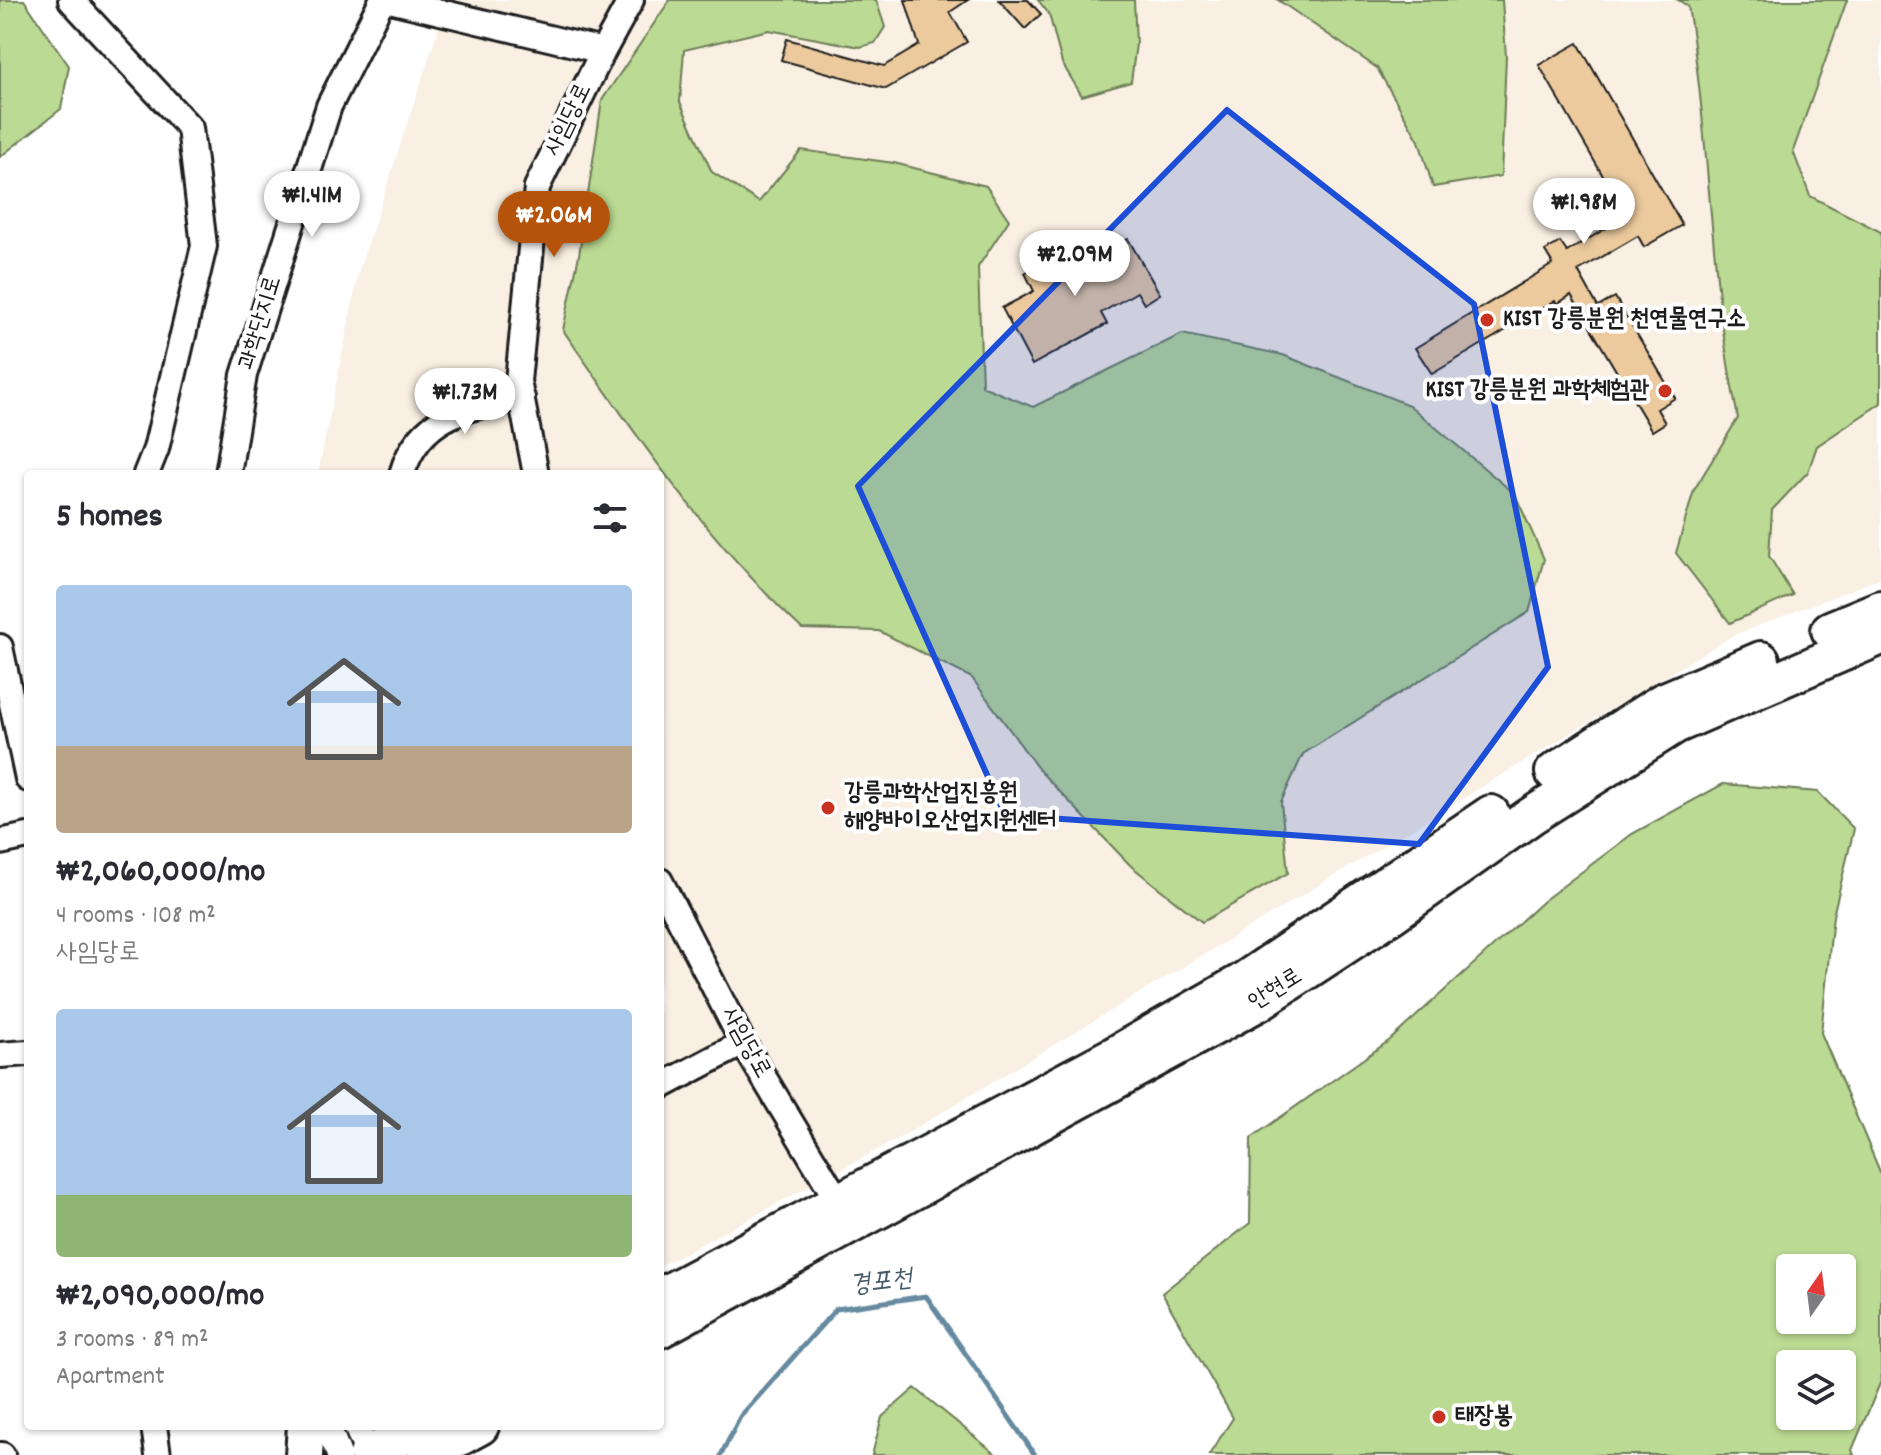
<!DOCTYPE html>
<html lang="en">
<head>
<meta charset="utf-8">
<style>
	:root { --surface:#fff; --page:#f7f7f7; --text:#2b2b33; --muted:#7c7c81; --accent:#b45309 }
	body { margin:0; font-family:Dekko,"Poor Story",sans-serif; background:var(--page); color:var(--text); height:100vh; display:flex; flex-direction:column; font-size:30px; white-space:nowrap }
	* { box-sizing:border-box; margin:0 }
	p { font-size:26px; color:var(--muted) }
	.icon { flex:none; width:44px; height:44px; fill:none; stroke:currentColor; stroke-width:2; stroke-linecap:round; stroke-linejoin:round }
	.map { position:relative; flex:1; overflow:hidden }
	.panel { position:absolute; left:24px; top:470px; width:640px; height:960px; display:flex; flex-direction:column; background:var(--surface); border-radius:8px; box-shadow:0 2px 6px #0004 }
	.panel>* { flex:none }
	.needle { width:52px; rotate:14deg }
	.tools { position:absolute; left:1776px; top:1254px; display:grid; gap:16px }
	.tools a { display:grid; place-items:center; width:80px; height:80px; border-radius:8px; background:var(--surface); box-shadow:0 2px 6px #0004; font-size:40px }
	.price { position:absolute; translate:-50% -68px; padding:0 18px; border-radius:28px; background:#fff; color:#222; font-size:26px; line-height:52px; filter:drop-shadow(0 2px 4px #0008) }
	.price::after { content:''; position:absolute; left:50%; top:48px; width:24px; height:18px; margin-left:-12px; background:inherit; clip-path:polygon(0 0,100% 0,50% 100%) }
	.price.on { background:var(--accent); color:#fff }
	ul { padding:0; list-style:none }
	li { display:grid; align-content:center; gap:16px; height:424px; padding:0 32px }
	li span { display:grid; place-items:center; height:248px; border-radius:8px; color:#555 }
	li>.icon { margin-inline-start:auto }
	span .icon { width:144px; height:144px; fill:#fffc; stroke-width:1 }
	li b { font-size:34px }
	h2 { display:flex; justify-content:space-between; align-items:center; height:96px; padding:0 32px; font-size:34px }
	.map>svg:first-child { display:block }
	.built { fill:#f9efe2 }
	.green { fill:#bbda93; stroke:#6c7b58; stroke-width:2; fill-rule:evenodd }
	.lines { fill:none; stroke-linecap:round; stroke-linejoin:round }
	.stream { stroke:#65899f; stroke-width:5 }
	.building { fill:#ecca9e; stroke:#1c1c1c; stroke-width:2 }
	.minor-casing { stroke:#1c1c1c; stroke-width:30 }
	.highway-casing { stroke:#1c1c1c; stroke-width:42 }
	.minor { stroke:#fff; stroke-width:24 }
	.highway { stroke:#fff; stroke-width:36 }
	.marked { fill:#1d4ed8; fill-opacity:0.2; stroke:#1d4ed8; stroke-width:6; stroke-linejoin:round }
	.poi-dot { fill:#c8321e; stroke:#fff; stroke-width:3 }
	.labels { text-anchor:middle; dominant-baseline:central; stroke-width:8; stroke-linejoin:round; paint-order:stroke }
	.street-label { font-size:24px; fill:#1c1c1c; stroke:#fff }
	.poi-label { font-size:24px; font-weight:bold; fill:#1c1c1c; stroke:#fff; text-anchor:start }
	.water-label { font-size:26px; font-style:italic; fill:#465b68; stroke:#fff }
</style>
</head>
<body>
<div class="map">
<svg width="1881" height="1455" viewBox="0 0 1881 1455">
	<rect width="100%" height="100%" fill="#fff"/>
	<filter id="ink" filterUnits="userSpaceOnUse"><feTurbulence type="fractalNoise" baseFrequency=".0125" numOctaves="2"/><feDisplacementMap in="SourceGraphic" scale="16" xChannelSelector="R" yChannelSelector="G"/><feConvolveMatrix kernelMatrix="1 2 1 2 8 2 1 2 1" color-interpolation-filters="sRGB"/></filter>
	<g filter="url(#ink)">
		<path class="built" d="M448,0H1881V578L1732,636L896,1140L660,1266V474H318L359,271Z"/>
		<path class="green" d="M0,0H24L69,66L61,109L0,157Z
			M670,0H876L885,27L875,43L860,47L769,30L684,50L680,102L712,172L759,202L801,150L894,163L986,186L1009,220L978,267L982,386L1033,407L1182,334L1283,355L1409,405L1515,494L1544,559L1529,612L1303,754L1281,802L1288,873L1202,922L1131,866L1039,770L972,678L879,631L802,629C708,541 636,436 563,330L579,255L602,100Z
			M1038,0H1134L1136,44L1131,82L1082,96L1062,63L1049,14Z
			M1278,0H1502L1506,56L1501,176L1433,187L1419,141L1377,68Z
			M1678,0H1847L1793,151L1810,196L1881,232V403L1817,446L1808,472L1772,510L1769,556L1793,595L1730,623L1676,553L1694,490L1738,418C1709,282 1711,143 1688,6Z
			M1723,784L1818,792L1854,829L1833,916L1821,1033L1881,1174V1381L1852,1450L1854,1455H1209L1233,1418L1162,1293L1250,1223L1251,1138L1390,1040L1543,901L1632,834ZM1790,1268H1842V1320H1790ZM1790,1364H1842V1416H1790Z
			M915,1388L997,1455H872L882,1417Z"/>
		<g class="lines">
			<path class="stream" d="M721,1455L740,1417L836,1309L926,1296L1035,1455"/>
		</g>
		<path class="building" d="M905,0H968L950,12L967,42L886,89L781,60L787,39L884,66L919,45Z
			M999,0H1028L1041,14L1025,29Z
			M1578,43L1682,225L1644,247L1638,236L1578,271L1598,307L1615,297L1675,398L1657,409L1665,423L1652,431L1571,295L1557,304L1555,301L1432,374L1415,348L1553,264L1545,251L1560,242L1567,252L1626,216L1539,65Z
			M1128,239L1160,294L1144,304L1137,292L1101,313L1107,324L1032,365L1002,308L1034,291L1025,273L1068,250L1077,268Z"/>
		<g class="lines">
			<defs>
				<path id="minor" d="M71,0L190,128L204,246L156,449L146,474
					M390,0L603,51
					M228,474L244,375L329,106L382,0
					M402,474C419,415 468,406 522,398
					M536,474L518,381L537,187L603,51L631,0
					M0,647L28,779
					M0,842L28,836
					M660,881L743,1043L838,1201
					M0,1055L28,1053
					M660,1087L743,1043
					M154,1426L158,1455
					M328,1426L339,1455
					M356,1426L368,1455
					M0,1455H2"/>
				<path id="highway" d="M1830,630L1881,609
					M1554,772L1662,702L1761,660
					M660,1297L1111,1057L1242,982L1491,814
					M660,1329L1259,1002L1390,916L1531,816L1675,725L1881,636
					M304,1455L306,1426
					M368,1455L422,1426
					M427,1455L480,1426"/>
			</defs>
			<use href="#minor" class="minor-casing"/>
			<use href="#highway" class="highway-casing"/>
			<use href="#minor" class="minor"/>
			<use href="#highway" class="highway"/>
		</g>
	</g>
	<path class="marked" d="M1227,110L1474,304L1548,667L1419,844L1005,815L858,486Z"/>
	<g class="poi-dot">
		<circle cx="1487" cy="320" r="8"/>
		<circle cx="1665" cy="391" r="8"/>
		<circle cx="828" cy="808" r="8"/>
		<circle cx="1439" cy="1417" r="8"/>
	</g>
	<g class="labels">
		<g class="street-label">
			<text transform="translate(569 120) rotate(-64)">사임당로</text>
			<text transform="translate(261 323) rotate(-73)">과학단지로</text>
			<text transform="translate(1276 990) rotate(-32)">안현로</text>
			<text transform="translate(745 1043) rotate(61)">사임당로</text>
		</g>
		<g class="poi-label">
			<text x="1503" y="320">KIST 강릉분원 천연물연구소</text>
			<text x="1649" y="391" text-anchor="end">KIST 강릉분원 과학체험관</text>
			<text x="844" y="794">강릉과학산업진흥원<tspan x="844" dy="28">해양바이오산업지원센터</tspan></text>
			<text x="1455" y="1417">태장봉</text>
		</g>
		<g class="water-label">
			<text transform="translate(881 1283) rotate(-7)">경포천</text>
		</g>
	</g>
</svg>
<div class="tools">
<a><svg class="needle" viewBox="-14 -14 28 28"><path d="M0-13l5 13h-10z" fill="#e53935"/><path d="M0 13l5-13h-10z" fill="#7c7c81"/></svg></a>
<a><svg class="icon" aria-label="layers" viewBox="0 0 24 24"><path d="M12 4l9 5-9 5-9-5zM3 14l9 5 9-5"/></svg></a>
</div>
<b class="price" style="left:312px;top:239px">₩1.41M</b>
<b class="price" style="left:1584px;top:246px">₩1.98M</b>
<b class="price on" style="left:554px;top:259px">₩2.06M</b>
<b class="price" style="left:1075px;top:298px">₩2.09M</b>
<b class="price" style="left:465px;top:436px">₩1.73M</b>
<section class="panel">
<h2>5 homes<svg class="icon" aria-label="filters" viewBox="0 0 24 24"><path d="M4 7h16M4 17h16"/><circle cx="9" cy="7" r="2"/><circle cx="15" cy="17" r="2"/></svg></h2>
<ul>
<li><span style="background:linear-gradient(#a9c7e8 65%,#b9a48a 0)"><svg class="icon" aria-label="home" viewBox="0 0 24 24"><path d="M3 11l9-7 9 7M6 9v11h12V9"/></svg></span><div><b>₩2,060,000/mo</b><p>4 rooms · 108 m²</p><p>사임당로</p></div></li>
<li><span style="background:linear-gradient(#a9c7e8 75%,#8fb573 0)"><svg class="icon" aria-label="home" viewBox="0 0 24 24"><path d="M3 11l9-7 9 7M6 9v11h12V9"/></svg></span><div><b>₩2,090,000/mo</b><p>3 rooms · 89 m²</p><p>Apartment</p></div></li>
</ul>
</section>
</div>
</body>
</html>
